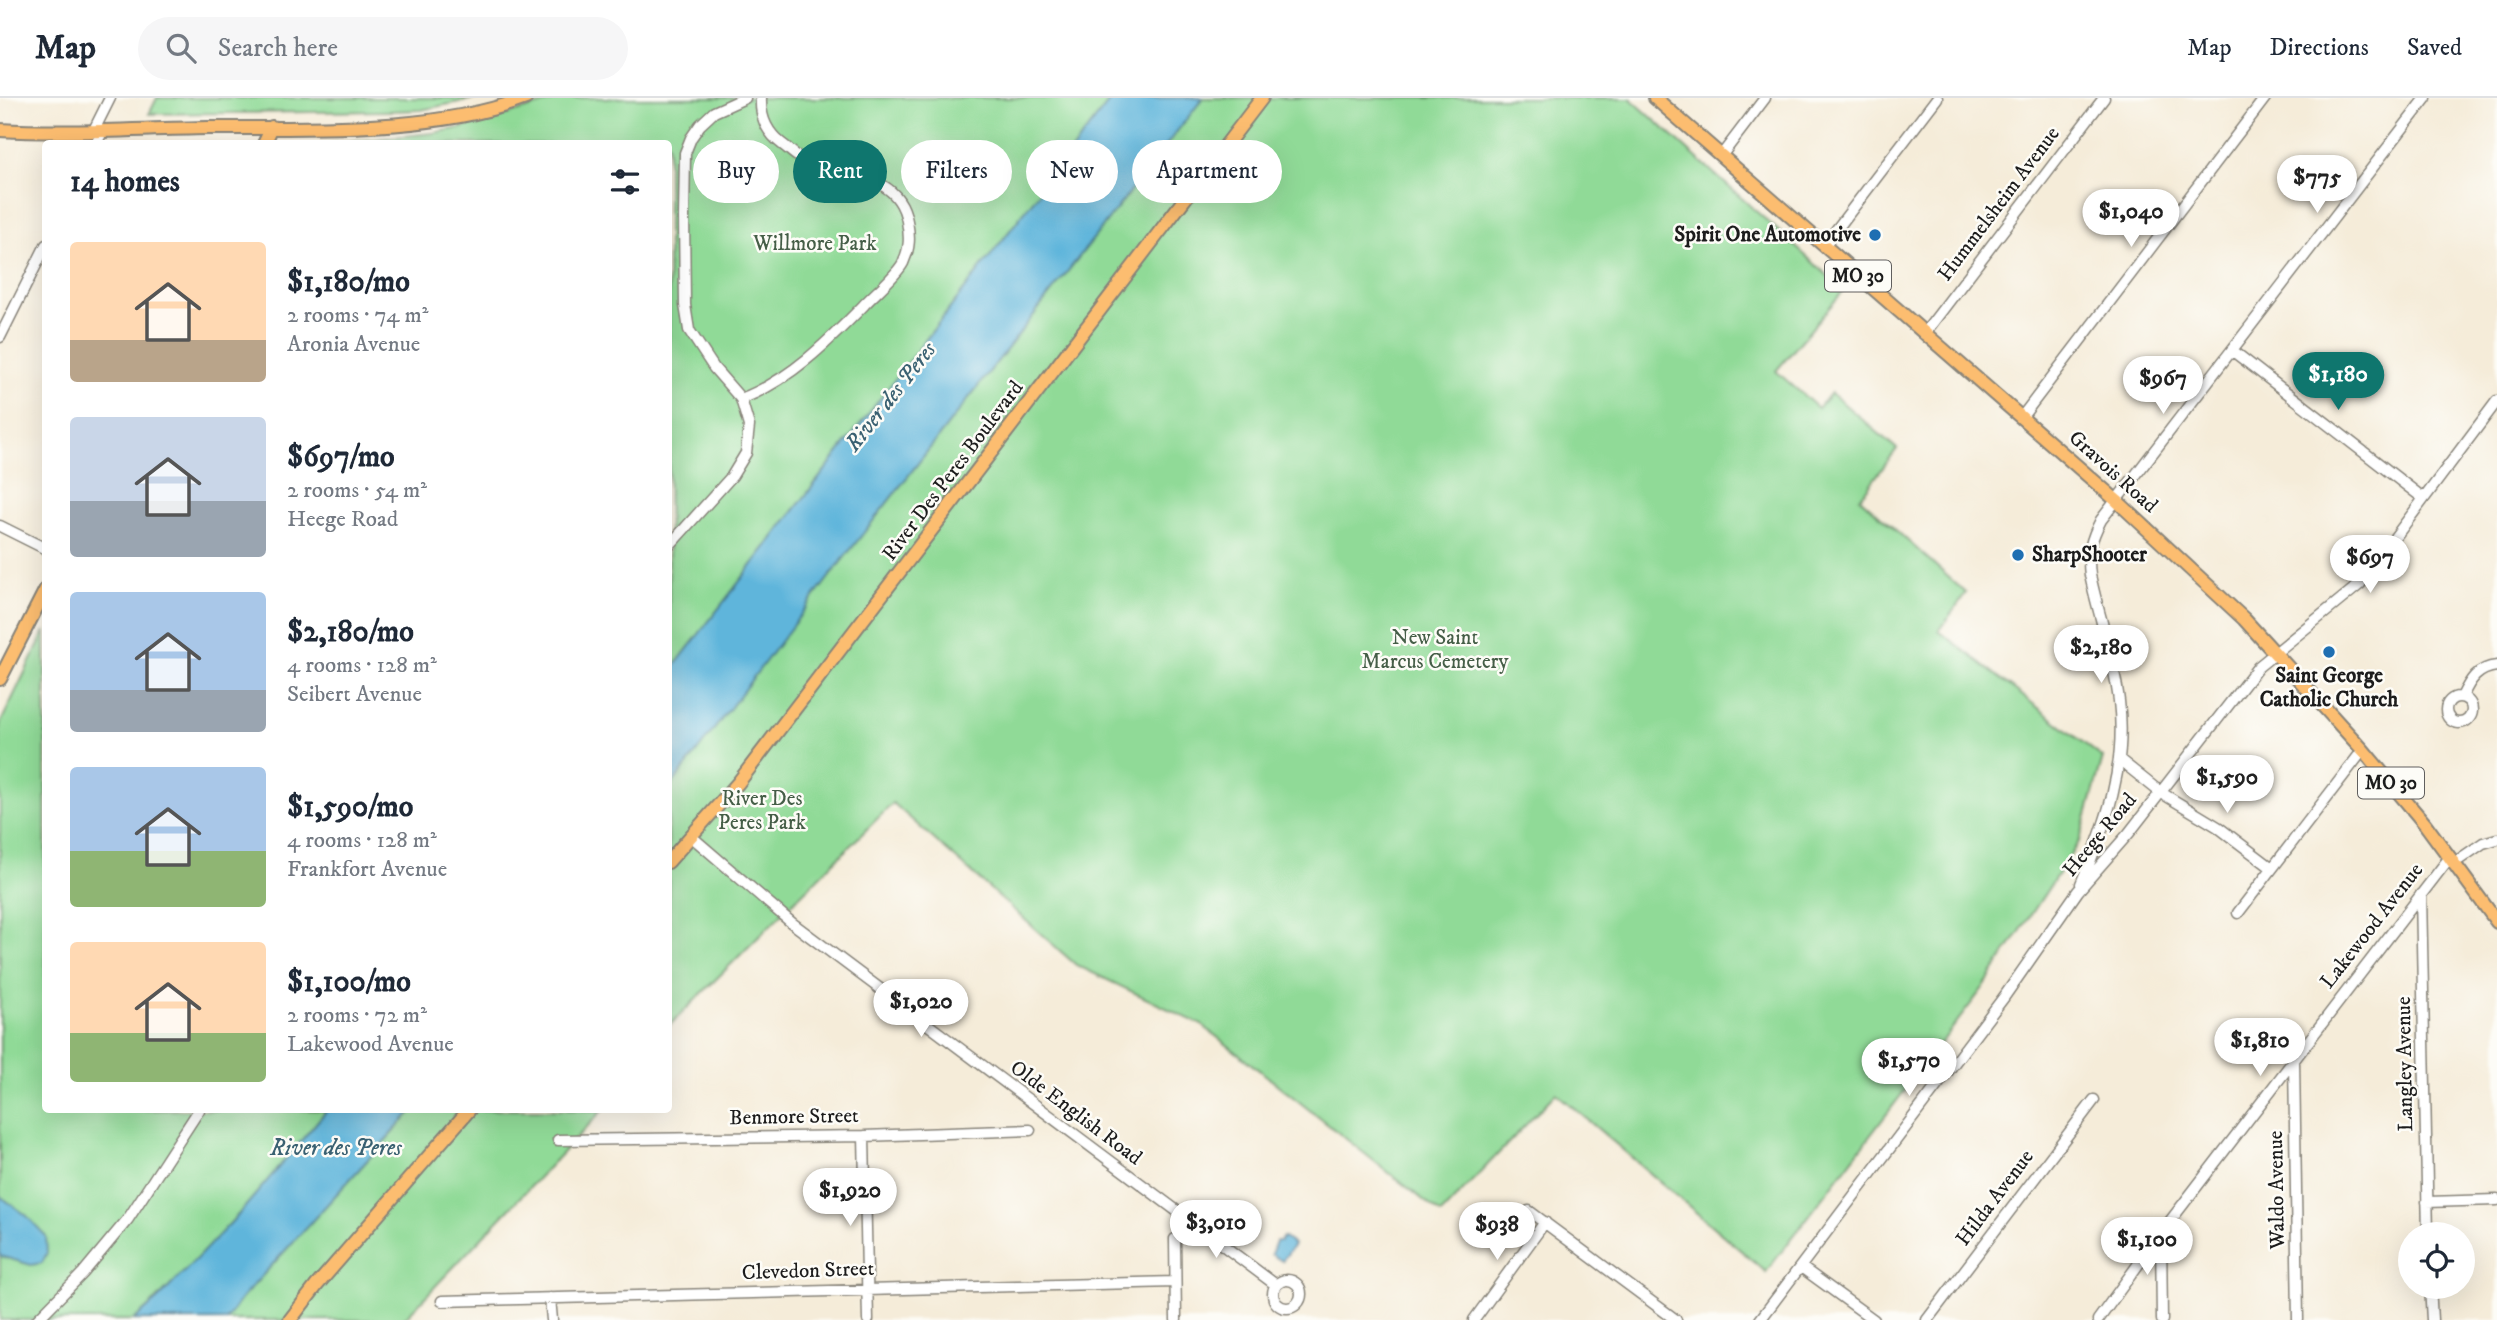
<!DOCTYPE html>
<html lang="en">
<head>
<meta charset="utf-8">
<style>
	:root { --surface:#fff; --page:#f6f6f7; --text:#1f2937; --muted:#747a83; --line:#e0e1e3; --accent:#0f766e }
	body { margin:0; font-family:"IM FELL DW Pica",serif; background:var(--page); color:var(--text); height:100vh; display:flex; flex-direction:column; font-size:26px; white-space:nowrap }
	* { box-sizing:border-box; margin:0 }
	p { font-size:23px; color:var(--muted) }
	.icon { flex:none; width:38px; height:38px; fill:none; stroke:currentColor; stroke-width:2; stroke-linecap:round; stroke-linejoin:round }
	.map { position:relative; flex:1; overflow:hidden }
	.sheet { position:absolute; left:42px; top:42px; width:630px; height:973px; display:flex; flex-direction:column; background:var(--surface); border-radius:7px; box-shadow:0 7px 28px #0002 }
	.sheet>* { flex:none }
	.top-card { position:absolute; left:693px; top:42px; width:665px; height:63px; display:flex; gap:14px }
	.fabs { position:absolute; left:2398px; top:1124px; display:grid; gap:14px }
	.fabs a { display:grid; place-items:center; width:77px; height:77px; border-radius:50%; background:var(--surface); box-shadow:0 7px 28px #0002; font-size:35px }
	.price { position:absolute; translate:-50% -60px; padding:0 16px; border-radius:24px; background:#fff; color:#222; font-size:23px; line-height:46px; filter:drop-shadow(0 2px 4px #0008) }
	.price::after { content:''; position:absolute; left:50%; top:42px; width:21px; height:16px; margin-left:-10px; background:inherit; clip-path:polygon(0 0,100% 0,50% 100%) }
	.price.selected { background:var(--accent); color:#fff }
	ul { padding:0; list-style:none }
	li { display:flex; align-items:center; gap:21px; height:175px; padding:0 28px }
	li span { display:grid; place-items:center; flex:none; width:196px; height:140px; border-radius:7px; color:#555 }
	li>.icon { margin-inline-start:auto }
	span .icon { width:84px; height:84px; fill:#fffc; stroke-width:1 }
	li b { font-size:30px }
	h2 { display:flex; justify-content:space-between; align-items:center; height:84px; padding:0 28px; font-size:30px }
	.chip { padding:0 24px; border-radius:32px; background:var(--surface); box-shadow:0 7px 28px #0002; font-size:24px; line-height:63px }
	.chip.selected { background:var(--accent); color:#fff }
	header { display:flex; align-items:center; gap:42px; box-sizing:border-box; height:98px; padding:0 35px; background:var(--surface); border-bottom:2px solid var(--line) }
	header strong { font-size:33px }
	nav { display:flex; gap:38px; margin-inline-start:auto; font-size:24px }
	.search { width:490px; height:63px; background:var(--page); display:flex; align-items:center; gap:18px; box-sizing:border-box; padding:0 24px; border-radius:38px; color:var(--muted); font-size:26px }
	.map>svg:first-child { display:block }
	.green { fill:#90da97; stroke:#567b5a; stroke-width:2 }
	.water { fill:#5fb5db; stroke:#3e687c; stroke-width:2 }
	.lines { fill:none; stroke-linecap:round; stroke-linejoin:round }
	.minor-casing { stroke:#88847a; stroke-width:13 }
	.major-casing { stroke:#88847a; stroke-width:16 }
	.minor { stroke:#fff; stroke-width:10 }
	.major { stroke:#fcbd6f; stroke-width:12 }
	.poi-dot { fill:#1f6fb2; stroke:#fdfcf7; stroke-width:2.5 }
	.labels { text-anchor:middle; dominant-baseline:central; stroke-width:5; stroke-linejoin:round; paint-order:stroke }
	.shield { fill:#fdfcf7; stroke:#605f5e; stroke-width:2 }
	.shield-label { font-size:19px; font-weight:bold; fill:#1c1c1c }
	.street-label { font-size:21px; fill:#1c1c1c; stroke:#fdfcf7 }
	.poi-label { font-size:21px; font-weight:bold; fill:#1c1c1c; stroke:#fdfcf7; text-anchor:end }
	.park-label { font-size:21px; fill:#455e47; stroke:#fdfcf7 }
	.water-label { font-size:23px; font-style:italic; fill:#3a6172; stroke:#fdfcf7 }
</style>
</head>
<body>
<header>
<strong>Map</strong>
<div class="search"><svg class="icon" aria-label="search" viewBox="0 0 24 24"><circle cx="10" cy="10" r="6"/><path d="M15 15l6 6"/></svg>Search here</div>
<nav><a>Map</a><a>Directions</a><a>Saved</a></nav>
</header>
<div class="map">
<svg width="2497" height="1222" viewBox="0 0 2497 1222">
	<rect width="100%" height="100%" fill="#fdfcf7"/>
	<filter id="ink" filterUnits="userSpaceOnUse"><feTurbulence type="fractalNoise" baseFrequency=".0143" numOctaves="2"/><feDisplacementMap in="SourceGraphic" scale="14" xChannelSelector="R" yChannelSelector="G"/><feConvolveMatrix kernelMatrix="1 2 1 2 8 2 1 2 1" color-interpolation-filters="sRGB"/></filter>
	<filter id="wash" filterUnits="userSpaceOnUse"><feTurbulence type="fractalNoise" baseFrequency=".00686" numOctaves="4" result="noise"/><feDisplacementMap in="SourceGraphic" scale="28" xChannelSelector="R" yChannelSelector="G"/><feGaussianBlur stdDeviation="1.57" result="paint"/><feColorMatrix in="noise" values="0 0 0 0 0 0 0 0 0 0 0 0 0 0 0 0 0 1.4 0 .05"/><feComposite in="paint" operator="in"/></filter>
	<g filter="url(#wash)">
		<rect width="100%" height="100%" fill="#f5ecd9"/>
		<path class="green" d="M157,0H479L421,12L391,13L149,16Z
			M564,0H1112L669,575L668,46H330L433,35L460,30Z
			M1203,0H1630L1844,192L1776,273L1818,310L1831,295L1897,351L1860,400L1966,495L1939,533L2103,660L2080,742L1983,890L1766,1174L1556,995L1441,1116L1202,927L1076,867L893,705L669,928L668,691L830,478Z
			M45,533L46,1012H327C267,1085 205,1159 134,1222H0V626Z
			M413,1012H603L408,1217L401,1222H226L242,1200Z"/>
		<path class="water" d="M1112,0H1203L830,478L669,691V575Z
			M327,1012H413L242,1200L226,1222H134L159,1200L239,1116Z
			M0,1098L26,1117L46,1138L47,1155L42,1165L31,1167L0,1158Z
			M1283,1139L1294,1147L1282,1163L1271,1156L1276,1143H1280Z"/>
	</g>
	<g filter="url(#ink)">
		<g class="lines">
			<defs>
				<path id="minor" d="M94,32L110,0
					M96,46L103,32
					M1721,58L1765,0
					M1824,148L1937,0
					M1924,236L2104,0
					M0,239L46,147
					M2233,253L2423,400
					M741,301L714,270L689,232L685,207L684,119L685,55L691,40L700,27L714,14L745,0
					M2021,320L2265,0
					M0,428L46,451
					M668,449L732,378L746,355L749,328L741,301C789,283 828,244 863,208C874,196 896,178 903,165C910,150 910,139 907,123C898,71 836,79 799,59C793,56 788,50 782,46C766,34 760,19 761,0
					M2446 612a13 13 0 1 1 26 0a13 13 0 1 1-26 0Z
					M2462,599C2470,582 2477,570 2497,568
					M2120,662L2160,694L2218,729L2272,770
					M692,739L792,825L1276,1187
					M2454,765L2483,745L2497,741
					M2081,786C2106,726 2127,669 2119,603C2114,560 2099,519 2090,477C2087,455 2091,441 2101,422L2426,0
					M2421,796L2428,1136
					M2238,815L2363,652
					M2294,962L2298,1222
					M864,1038L868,1222
					M558,1042L864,1038L1030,1032
					M2427,1104L2497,1102
					M1529,1113L1676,1222
					M2161,1136L2162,1222
					M1175,1141L1176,1222
					M1801,1169L1874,1222
					M1273 1196a14 14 0 1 1 28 0a14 14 0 1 1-28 0Z
					M2430,1188L2432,1222
					M550,1200L552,1222
					M442,1203L1175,1184
					M37,1222L83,1175L128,1121L199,1012
					M1474,1222L1545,1124
					M1760,1222L2004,899L2078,793L2129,735L2258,569L2360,486L2497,303
					M1927,1222L2094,1002
					M2098,1222L2161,1135L2450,759"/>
				<path id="major" d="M1655,0L2117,403L2244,521L2363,652L2425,726L2497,824
					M0,32C69,36 139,31 208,30C308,29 432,36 526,0
					M264,46L272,29
					M0,581L46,491
					M668,764L738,685L1262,0
					M290,1222L317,1187L469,1012"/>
			</defs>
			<use href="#minor" class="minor-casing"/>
			<use href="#major" class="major-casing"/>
			<use href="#minor" class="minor"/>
			<use href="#major" class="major"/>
		</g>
	</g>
	<g class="poi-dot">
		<circle cx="1875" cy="137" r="7"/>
		<circle cx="2018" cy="457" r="7"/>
		<circle cx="2329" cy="554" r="7"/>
	</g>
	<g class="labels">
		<g class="shield">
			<rect x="1825" y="162.5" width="66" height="31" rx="5"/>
			<rect x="2358" y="669.5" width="66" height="31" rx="5"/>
		</g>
		<g class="shield-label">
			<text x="1858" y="178">MO 30</text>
			<text x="2391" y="685">MO 30</text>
		</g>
		<g class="street-label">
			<text transform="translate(1999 106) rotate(-53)">Hummelsheim Avenue</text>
			<text transform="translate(953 373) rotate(-53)">River Des Peres Boulevard</text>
			<text transform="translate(2113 374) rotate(42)">Gravois Road</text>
			<text transform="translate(2100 737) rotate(-50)">Heege Road</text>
			<text transform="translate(2372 828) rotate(-52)">Lakewood Avenue</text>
			<text transform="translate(2405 966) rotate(-91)">Langley Avenue</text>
			<text transform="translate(1076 1015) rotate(37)">Olde English Road</text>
			<text transform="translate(794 1019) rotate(-1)">Benmore Street</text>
			<text transform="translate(2277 1092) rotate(-91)">Waldo Avenue</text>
			<text transform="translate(1995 1100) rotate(-53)">Hilda Avenue</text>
			<text transform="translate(808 1173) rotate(-2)">Clevedon Street</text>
		</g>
		<g class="poi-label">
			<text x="1861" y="137">Spirit One Automotive</text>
			<text x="2032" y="457" text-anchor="start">SharpShooter</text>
			<text x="2329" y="578" text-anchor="middle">Saint George<tspan x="2329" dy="24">Catholic Church</tspan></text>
		</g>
		<g class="park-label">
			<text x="815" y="146">Willmore Park</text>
			<text x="1435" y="540">New Saint<tspan x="1435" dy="24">Marcus Cemetery</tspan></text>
			<text x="762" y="701">River Des<tspan x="762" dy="24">Peres Park</tspan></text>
		</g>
		<g class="water-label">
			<text transform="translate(891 299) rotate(-52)">River des Peres</text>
			<text x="336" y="1050">River des Peres</text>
		</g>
	</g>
</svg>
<div class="fabs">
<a><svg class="icon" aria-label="locate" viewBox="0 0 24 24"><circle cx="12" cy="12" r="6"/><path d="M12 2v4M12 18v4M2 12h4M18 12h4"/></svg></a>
</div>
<b class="price" style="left:2317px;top:117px">$775</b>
<b class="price" style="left:2131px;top:151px">$1,040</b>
<b class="price selected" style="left:2338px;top:314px">$1,180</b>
<b class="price" style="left:2163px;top:318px">$967</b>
<b class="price" style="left:2370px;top:497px">$697</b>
<b class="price" style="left:2101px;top:587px">$2,180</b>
<b class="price" style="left:2227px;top:717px">$1,590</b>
<b class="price" style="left:921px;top:941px">$1,020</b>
<b class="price" style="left:2260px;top:980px">$1,810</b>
<b class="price" style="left:1909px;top:1000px">$1,570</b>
<b class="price" style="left:850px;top:1130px">$1,920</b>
<b class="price" style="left:1216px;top:1162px">$3,010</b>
<b class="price" style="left:1497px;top:1164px">$938</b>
<b class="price" style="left:2147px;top:1179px">$1,100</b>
<div class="top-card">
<a class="chip">Buy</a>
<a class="chip selected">Rent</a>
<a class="chip">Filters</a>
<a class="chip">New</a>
<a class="chip">Apartment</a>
</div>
<section class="sheet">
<h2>14 homes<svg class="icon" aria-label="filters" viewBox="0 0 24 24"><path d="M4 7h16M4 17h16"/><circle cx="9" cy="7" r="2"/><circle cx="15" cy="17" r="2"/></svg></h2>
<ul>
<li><span style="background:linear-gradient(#ffd9b3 70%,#b9a48a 0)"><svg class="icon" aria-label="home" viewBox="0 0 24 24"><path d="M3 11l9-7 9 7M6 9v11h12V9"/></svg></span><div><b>$1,180/mo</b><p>2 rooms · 74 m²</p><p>Aronia Avenue</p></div></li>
<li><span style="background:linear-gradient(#c9d6e8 60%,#9aa5b1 0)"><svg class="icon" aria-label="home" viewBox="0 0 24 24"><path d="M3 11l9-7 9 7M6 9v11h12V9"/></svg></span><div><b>$697/mo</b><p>2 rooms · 54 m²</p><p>Heege Road</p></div></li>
<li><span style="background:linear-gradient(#a9c7e8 70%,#9aa5b1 0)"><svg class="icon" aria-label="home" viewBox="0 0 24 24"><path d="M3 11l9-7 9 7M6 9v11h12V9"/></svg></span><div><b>$2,180/mo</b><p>4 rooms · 128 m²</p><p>Seibert Avenue</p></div></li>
<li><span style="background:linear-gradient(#a9c7e8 60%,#8fb573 0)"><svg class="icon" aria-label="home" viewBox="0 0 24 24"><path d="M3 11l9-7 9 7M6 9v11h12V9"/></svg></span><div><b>$1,590/mo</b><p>4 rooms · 128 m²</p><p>Frankfort Avenue</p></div></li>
<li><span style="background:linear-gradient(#ffd9b3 65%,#8fb573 0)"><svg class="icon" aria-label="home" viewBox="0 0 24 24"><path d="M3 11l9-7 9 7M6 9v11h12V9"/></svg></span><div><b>$1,100/mo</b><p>2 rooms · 72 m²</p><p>Lakewood Avenue</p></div></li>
</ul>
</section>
</div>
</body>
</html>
